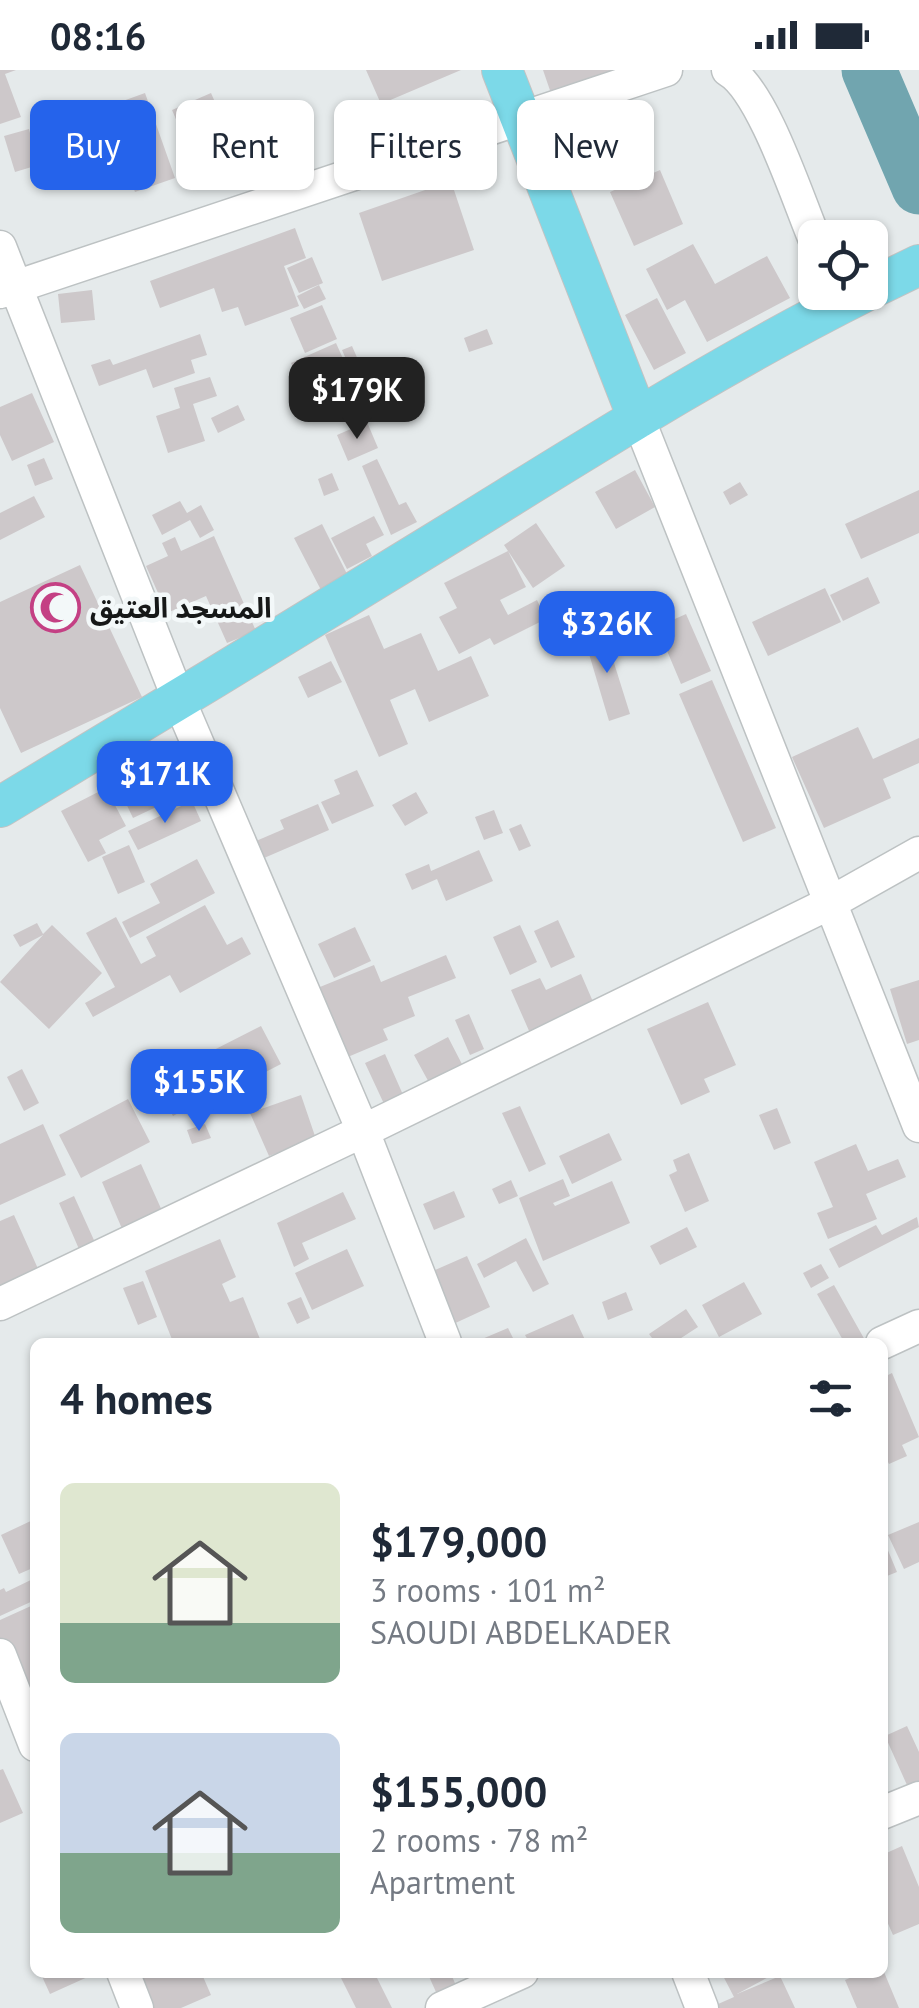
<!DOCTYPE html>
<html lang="en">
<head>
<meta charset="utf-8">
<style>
	:root { --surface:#fff; --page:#f2f2f3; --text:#1f2937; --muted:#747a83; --accent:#2563eb }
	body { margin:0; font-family:"PT Sans","Noto Sans Arabic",sans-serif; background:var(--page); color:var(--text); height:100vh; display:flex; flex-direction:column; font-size:38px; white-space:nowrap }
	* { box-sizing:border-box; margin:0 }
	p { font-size:32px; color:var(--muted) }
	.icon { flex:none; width:55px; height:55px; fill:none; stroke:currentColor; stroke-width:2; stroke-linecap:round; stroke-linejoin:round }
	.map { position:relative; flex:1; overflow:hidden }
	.side { position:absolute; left:30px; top:1268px; width:858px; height:640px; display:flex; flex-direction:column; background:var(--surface); border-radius:15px; box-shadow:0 2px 8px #0004 }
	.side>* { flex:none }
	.banner { position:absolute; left:30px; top:30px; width:860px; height:90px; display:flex; gap:20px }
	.fabs { position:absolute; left:798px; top:150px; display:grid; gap:20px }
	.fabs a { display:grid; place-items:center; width:90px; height:90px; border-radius:15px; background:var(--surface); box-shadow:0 2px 8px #0004; font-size:50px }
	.price { position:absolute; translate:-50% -85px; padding:0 22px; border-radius:20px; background:var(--accent); color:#fff; font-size:32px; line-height:65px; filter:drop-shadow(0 2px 5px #0008) }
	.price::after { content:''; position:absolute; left:50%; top:60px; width:30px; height:22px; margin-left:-15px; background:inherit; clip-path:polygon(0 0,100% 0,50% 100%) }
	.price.current { background:#222; color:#fff }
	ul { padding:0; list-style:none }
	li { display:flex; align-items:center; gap:30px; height:250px; padding:0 30px }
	li span { display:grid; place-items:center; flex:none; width:280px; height:200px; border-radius:15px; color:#555 }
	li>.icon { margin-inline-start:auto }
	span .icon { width:120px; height:120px; fill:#fffc; stroke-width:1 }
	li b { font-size:42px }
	h2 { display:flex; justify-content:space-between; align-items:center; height:120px; padding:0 30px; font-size:42px }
	.chip { padding:0 35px; border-radius:15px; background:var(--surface); box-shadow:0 2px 8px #0004; font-size:35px; line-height:90px }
	.chip.current { background:var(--accent); color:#fff }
	.status { display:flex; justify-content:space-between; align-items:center; height:70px; padding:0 50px; background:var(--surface); direction:ltr }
	.status svg { height:28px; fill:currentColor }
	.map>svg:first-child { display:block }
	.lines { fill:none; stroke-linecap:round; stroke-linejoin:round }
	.river { stroke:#71a5af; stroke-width:55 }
	.building { fill:#cdc8ca }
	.minor-casing { stroke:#bdc2c3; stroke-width:35 }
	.major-casing { stroke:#c2c3c3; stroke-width:42 }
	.minor { stroke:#fff; stroke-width:32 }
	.major { stroke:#7cd9e8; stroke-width:40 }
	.labels { text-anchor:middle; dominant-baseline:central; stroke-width:9; stroke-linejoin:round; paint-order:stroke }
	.poi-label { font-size:28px; font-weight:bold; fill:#161818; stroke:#f3f8f9; text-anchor:start }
</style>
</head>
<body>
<div class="status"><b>08:16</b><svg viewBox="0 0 49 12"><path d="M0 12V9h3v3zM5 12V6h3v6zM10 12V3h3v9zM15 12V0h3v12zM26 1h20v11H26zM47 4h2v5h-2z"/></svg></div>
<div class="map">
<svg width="919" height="1938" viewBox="0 0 919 1938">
	<rect width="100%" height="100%" fill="#e5eaeb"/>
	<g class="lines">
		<path class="river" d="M869,0L919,117"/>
	</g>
	<path class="building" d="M0,0H16L5,4L21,47L0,54Z
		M366,0H461L381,34Z
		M543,0H624L554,32Z
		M145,23L175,108L135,122L128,103L110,109L87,44Z
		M211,23L239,87L200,105L172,40Z
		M383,44L394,77L361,89L349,56Z
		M29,59L33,75L68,64L75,84L15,102L4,66Z
		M580,69L593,106L569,114L556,77Z
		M660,100L683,154L634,176L610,122Z
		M451,111L474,180L382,211L359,143Z
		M295,158L306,188L284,196L299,236L245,256L238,237L222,242L214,218L160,238L150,211Z
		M693,174L715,214L767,186L790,228L707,272L685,230L667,240L646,199Z
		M312,187L323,213L299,223L287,198Z
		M319,215L326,229L304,239L297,226Z
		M92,220L95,250L61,253L58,224Z
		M657,228L686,283L654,300L625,245Z
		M322,235L337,269L305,283L290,248Z
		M487,259L493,274L469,282L464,268Z
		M200,264L207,285L191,290L195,303L153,318L146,299L99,316L91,295L110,289L113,295Z
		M336,273L349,302L304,322L291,293Z
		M352,276L369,315L329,333L322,316L352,303L342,280Z
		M210,307L217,326L193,334L205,371L168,383L156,346L180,338L174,318Z
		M32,323L54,372L12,391L0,365V337Z
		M238,335L245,350L218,363L211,348Z
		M367,352L378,378L348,391L337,365Z
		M44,388L53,409L35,416L27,395Z
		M377,389L399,435L406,432L417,452L391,465L362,396Z
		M635,400L655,437L616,459L595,422Z
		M332,403L339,420L324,426L318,409Z
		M740,412L748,425L730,435L723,422Z
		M919,420V463L861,489L845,454Z
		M34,426L45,447L0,470V443Z
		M180,431L187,443L201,435L214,460L200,468L190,450L162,465L152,445Z
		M374,446L384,465L366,474L372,486L347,499L331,468Z
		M536,453L565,496L533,518L508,481L526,517L500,530L508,545L537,530L546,549L494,575L490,568L459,584L439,547L457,538L444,513L508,481L504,475Z
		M322,454L348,506L321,520L294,468Z
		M214,466L256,561L227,573L206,526L167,543L146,496L168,486L162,473L175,467L181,481Z
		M80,495L142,627L21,683L0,638V532Z
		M868,507L880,533L843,551L830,525Z
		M825,518L841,552L768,586L752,552Z
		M686,544L711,601L681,614L657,557Z
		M369,545L384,579L421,563L438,601L471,586L489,626L429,652L415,619L390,630L408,674L379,687L325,565Z
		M604,561L630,644L609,651L584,567Z
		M331,591L342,612L308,628L298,607Z
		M712,610L776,758L743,772L679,624Z
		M858,657L873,689L919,668V693L883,709L891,728L824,758L792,687Z
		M176,687L192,720L133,748L122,725L139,717L135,707Z
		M357,700L374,736L332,754L321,732L340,724L334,710Z
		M106,718L126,756L99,770L106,783L88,792L61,741Z
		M416,722L428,743L405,756L392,735Z
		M192,731L201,751L138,780L128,761Z
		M318,734L329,760L264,788L256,771L284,759L280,750Z
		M494,740L503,763L484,770L475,747Z
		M521,754L531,776L519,781L509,759Z
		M129,775L145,812L118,824L102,787Z
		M479,780L493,811L446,831L437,809L412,820L405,804L429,794L431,801Z
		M197,789L215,823L130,868L122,852L160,833L150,814Z
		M205,835L227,875L242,867L251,884L180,923L170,905L93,947L85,933L115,917L86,863L116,847L141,894L156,886L146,867Z
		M558,850L575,887L551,898L534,861Z
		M37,853L43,864L52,855L102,903L49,959L0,912L43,865L20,877L13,865Z
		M520,855L537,892L510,905L493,867Z
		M355,857L371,891L334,908L318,874Z
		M446,885L456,908L408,927L415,946L383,959L388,970L343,989L315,919L374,895L381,912Z
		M581,904L594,934L530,963L511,920L540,908L546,920Z
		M919,910V970L907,974L890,919Z
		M708,932L736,995L704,1009L710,1022L681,1035L647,959Z
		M469,944L484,979L470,985L455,950Z
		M261,956L281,994L204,1034L195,1016L212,1007L202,986Z
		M448,967L465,1000L432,1018L414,985Z
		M385,984L404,1027L385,1036L365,993Z
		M22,999L39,1033L24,1041L7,1007Z
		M172,1000L191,1036L173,1046L153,1010Z
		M301,1025L316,1069L269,1086L250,1043Z
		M128,1029L150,1072L81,1108L59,1065Z
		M520,1036L546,1094L529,1102L502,1043Z
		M777,1038L791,1073L774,1080L759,1045Z
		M43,1054L66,1105L0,1135V1074Z
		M205,1054L211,1068L192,1074L187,1060Z
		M609,1063L622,1090L572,1114L559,1086Z
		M856,1074L868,1101L898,1089L906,1107L866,1124L877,1149L828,1169L817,1143L833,1137L814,1092Z
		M689,1083L709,1131L685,1142L669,1105L677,1101L673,1090Z
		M141,1094L163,1143L123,1161L102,1112Z
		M563,1109L570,1126L553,1133L555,1136L612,1111L630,1153L543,1191L519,1128Z
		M511,1110L518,1126L499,1134L492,1119Z
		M454,1121L465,1147L434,1160L423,1134Z
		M343,1122L356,1149L302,1173L309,1189L294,1197L277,1153Z
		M74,1126L98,1179L82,1186L59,1133Z
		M14,1145L39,1201L0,1218V1151Z
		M917,1147L919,1157L839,1198L829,1179L876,1155L882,1165Z
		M687,1157L697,1177L660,1195L650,1176Z
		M526,1168L549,1214L533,1222L516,1191L484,1208L477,1194Z
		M220,1169L236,1207L222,1214L230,1232L243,1227L260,1269L251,1272H173L145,1201Z
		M347,1179L364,1216L312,1240L295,1203Z
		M467,1186L490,1237L449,1256L426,1204Z
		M821,1194L829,1208L811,1218L803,1203Z
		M143,1211L157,1247L138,1255L123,1218Z
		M744,1212L762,1244L719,1267L702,1235Z
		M834,1215L866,1272H844L817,1224Z
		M626,1222L633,1240L608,1250L602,1232Z
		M301,1227L310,1248L297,1254L287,1233Z
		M686,1239L698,1257L675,1272H655L649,1264Z
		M573,1244L586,1272H529L525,1265Z
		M508,1258L515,1272H475Z
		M892,1303L919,1367L902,1375L907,1386L889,1394L882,1380V1308Z
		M35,1449V1497L19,1504L1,1465Z
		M919,1452V1492L904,1499L888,1465Z
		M882,1466L897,1502L882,1508Z
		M35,1508V1530L0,1546V1520L4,1518L6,1522Z
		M31,1536L35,1546V1642L0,1588V1550Z
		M907,1656L919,1682V1720L911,1724L885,1666Z
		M3,1699L23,1743L0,1753V1700Z
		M902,1776L919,1817V1854L893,1865L882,1840V1785Z
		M40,1902H90L92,1905L50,1924Z
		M146,1902H201L211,1925L181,1938H137L126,1912Z
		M338,1902H374L392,1938H356Z
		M427,1902H450L459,1922L440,1931Z
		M721,1902H778L737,1924L780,1906L795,1938H709L734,1927Z
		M864,1902H884L899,1938H857L845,1910Z"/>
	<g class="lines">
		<defs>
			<path id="minor" d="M728,0C763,20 798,130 815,170
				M0,177L179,630L363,1061L0,1234
				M0,222L666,0
				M638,348L919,1056
				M445,1272L363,1061L830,833L919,783
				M882,1273L919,1256
				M0,1585L35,1675
				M882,1743L919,1728
				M123,1902L137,1938
				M688,1902L702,1938
				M442,1938L522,1902"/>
			<path id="major" d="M502,0L638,348
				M870,219L919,195
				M0,737C154,645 306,552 459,458C592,376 724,292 864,222"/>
		</defs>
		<use href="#minor" class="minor-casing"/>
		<use href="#major" class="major-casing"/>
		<use href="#minor" class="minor"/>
		<use href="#major" class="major"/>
	</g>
	<defs>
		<symbol id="mosque-ring" viewBox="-11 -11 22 22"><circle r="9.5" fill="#f3f8f9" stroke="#c44084" stroke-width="1.5"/><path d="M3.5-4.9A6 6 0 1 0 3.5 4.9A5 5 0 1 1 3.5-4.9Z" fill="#c44084"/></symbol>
	</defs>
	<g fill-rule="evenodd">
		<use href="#mosque-ring" x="28" y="510" width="55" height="55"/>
	</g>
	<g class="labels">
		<g class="poi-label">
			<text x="90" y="537">المسجد العتيق</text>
		</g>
	</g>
</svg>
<div class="fabs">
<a><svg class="icon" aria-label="locate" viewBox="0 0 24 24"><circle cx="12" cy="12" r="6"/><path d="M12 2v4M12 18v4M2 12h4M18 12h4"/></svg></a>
</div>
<b class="price current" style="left:357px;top:372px">$179K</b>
<b class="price" style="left:607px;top:606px">$326K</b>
<b class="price" style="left:165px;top:756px">$171K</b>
<b class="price" style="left:199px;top:1064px">$155K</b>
<div class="banner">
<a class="chip current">Buy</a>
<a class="chip">Rent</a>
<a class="chip">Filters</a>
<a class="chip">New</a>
</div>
<section class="side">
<h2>4 homes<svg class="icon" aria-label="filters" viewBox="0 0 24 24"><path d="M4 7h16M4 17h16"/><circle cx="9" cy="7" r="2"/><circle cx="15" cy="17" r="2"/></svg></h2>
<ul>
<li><span style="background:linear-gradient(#dfe7d0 70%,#7fa58c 0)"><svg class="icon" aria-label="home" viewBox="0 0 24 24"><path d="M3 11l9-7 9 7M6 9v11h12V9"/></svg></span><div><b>$179,000</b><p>3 rooms · 101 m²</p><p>SAOUDI ABDELKADER</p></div></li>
<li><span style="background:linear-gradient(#c9d6e8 60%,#7fa58c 0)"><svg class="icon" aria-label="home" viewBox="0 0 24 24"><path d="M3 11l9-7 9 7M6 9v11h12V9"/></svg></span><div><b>$155,000</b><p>2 rooms · 78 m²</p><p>Apartment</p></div></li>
</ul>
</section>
</div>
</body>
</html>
